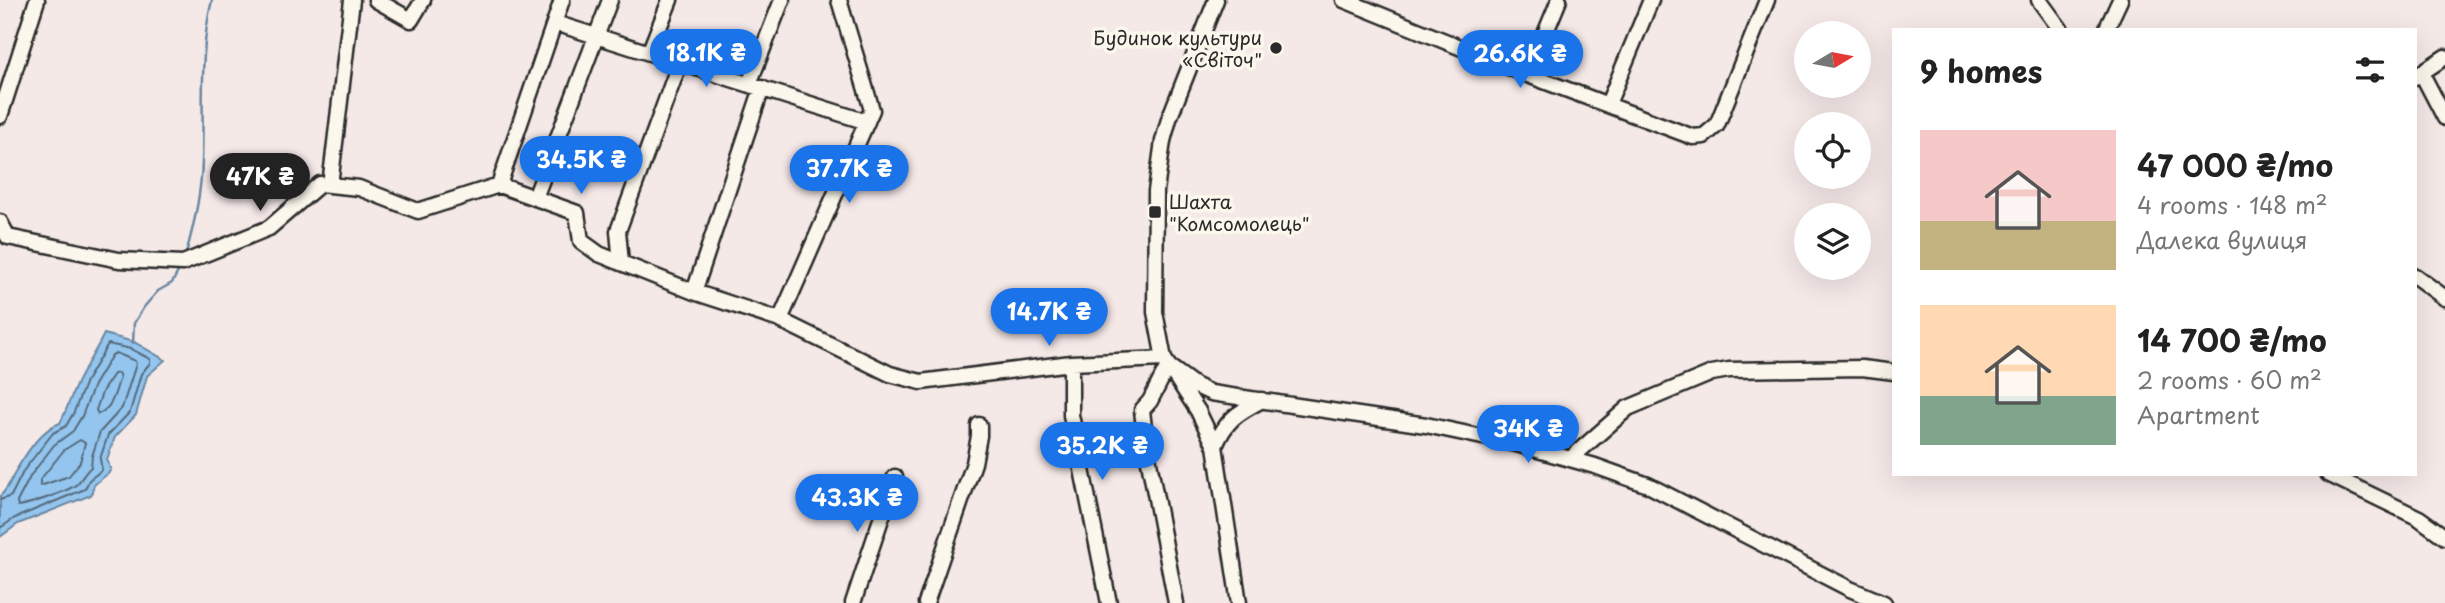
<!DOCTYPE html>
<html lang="en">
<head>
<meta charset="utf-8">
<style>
	:root { --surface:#fff; --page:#f2f2f2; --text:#222; --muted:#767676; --accent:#1a73e8 }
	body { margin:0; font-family:"Playpen Sans",sans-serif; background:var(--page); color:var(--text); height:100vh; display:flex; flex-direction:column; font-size:26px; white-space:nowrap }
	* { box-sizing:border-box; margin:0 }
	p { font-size:23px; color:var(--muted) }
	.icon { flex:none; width:38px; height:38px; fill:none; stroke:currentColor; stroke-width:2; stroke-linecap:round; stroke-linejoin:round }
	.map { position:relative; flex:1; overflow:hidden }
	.drawer { position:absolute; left:1892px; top:28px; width:525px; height:448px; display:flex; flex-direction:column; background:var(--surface); border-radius:0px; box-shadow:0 7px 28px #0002 }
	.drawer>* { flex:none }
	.needle { width:46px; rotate:80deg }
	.buttons { position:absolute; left:1794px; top:21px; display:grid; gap:14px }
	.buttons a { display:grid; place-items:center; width:77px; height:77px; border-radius:50%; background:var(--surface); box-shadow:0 7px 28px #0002; font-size:35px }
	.price { position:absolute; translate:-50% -60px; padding:0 16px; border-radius:24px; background:var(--accent); color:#fff; font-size:23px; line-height:46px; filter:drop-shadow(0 2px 4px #0008) }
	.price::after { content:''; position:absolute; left:50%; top:42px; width:21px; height:16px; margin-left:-10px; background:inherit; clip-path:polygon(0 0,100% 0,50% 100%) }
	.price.on { background:#222; color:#fff }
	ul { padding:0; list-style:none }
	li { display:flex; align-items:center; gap:21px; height:175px; padding:0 28px }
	li span { display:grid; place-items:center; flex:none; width:196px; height:140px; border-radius:0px; color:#555 }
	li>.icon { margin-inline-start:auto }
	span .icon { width:84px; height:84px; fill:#fffc; stroke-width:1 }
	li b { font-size:30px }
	h2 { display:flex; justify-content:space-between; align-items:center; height:84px; padding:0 28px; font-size:30px }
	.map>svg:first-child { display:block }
	.water { fill:#93c5ef; stroke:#6987a1; stroke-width:2 }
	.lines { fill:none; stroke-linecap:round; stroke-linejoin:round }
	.shore { stroke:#556979; stroke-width:2 }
	.stream { stroke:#6987a1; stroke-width:2.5 }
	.minor-casing { stroke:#2b2b2b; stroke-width:19 }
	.minor { stroke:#fbf7ec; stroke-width:14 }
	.poi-dot { fill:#2b2b2b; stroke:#fbf7ec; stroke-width:2.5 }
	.labels { text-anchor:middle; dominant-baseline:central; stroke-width:7; stroke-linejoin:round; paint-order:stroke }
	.poi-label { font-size:19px; fill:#2b2b2b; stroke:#fbf7ec; text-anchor:end }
</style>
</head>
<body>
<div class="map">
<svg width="2445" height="603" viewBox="0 0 2445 603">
	<rect width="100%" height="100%" fill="#f5e9e8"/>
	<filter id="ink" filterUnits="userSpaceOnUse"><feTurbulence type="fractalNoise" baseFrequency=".0143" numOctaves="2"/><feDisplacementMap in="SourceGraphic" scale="14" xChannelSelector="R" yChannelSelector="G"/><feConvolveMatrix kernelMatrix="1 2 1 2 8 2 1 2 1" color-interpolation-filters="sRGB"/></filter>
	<g filter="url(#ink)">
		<path class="water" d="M104,334L134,342L165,360L147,376L136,415L115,437L107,460L111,471L94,485L91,495L18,524L0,537V496C9,488 12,477 18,467C28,451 42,429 60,423C68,408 72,392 80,377C88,362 97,349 104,334Z"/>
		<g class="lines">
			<path class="shore" d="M116,353L135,361L136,364L122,408L100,432L92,456L91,467C85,472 82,479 77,484C69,491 28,505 18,506L17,502L31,475L54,445L73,431L82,416L94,385L112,355Z
				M114,374L118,373L120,377C115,392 113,408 98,414L96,410L103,390Z
				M80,440L85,443L80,462L69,476L40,486V480L64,450Z
				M0,500L11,496L24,470L53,433L66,426L74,412L86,381L108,344L131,349L150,359V363L141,374L130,412L108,435L100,459L102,470L89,480L85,489L15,518L0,528"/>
			<path class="stream" d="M185,257C194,226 201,195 202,162C204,108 199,52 212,0
				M133,343L134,323L144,307L158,291L172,283L179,270"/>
			<defs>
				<path id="minor" d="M376,0L411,20L423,0
					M562,0L499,185L577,213L581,241L599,254L694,292L780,320
					M839,0L872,110L780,320L890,374L921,382L1071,363L1164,359
					M1216,0L1169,119L1163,141L1156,191L1155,312L1164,359L1198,411L1215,446L1239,603
					M1344,0L1528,75L1693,137L1704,136L1717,125L1767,0
					M2039,0L2061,30
					M555,23L867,122
					M2106,30L2120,0
					M649,53L670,0
					M2422,74L2445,118
					M1528,75L1559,0
					M2415,77L2445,57
					M749,84L782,0
					M1608,104L1651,0
					M0,116L37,0
					M330,185L352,0
					M535,198L610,0
					M0,222L8,237L119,260L183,263L269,228L320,184L359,188L418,211L499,185
					M621,263L618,231L680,62
					M2415,276L2445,298
					M694,292L762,88
					M1071,363V415L1109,603
					M1168,366L1194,385L1211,393L1426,425L1520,445L1595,466L1648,485L1850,589L1884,603
					M1168,366L1150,401L1142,410L1146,446L1176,603
					M1215,446C1226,420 1237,413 1262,400
					M1570,459L1628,408L1712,373L1729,370L1862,368L1894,372
					M2328,474L2419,518L2445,537
					M853,603L895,477
					M926,603L974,463L979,436V425"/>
			</defs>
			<use href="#minor" class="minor-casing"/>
			<use href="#minor" class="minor"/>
		</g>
	</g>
	<g class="poi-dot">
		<circle cx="1276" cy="48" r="7"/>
		<rect x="1148" y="205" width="14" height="14" rx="3.5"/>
	</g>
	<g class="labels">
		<g class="poi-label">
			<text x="1262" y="37">Будинок культури<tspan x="1262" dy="22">«Світоч"</tspan></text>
			<text x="1169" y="201" text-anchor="start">Шахта<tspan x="1169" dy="22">"Комсомолець"</tspan></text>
		</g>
	</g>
</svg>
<div class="buttons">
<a><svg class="needle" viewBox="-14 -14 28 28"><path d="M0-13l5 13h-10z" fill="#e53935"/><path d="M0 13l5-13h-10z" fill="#767676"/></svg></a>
<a><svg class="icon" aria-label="locate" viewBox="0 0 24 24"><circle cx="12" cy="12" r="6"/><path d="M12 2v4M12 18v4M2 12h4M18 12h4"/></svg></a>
<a><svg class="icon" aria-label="layers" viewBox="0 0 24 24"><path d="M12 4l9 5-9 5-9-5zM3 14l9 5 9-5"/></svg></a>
</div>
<b class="price" style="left:706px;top:89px">18.1K ₴</b>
<b class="price" style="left:1520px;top:90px">26.6K ₴</b>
<b class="price" style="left:581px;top:196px">34.5K ₴</b>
<b class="price" style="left:849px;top:205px">37.7K ₴</b>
<b class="price on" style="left:260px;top:213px">47K ₴</b>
<b class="price" style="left:1049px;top:348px">14.7K ₴</b>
<b class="price" style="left:1528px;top:465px">34K ₴</b>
<b class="price" style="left:1102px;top:482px">35.2K ₴</b>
<b class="price" style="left:857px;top:534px">43.3K ₴</b>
<section class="drawer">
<h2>9 homes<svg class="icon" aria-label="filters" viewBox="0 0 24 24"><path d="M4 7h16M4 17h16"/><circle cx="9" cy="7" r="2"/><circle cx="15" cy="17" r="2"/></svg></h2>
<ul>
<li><span style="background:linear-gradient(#f6c9c9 65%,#c2b280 0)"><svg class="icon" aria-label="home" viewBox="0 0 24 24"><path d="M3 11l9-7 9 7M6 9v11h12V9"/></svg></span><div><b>47 000 ₴/mo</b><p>4 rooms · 148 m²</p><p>Далека вулиця</p></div></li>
<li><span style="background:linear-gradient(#ffd9b3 65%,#7fa58c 0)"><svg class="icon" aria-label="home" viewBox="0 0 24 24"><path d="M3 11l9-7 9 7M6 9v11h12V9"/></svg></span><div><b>14 700 ₴/mo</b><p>2 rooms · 60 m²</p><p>Apartment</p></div></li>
</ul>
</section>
</div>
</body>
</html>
